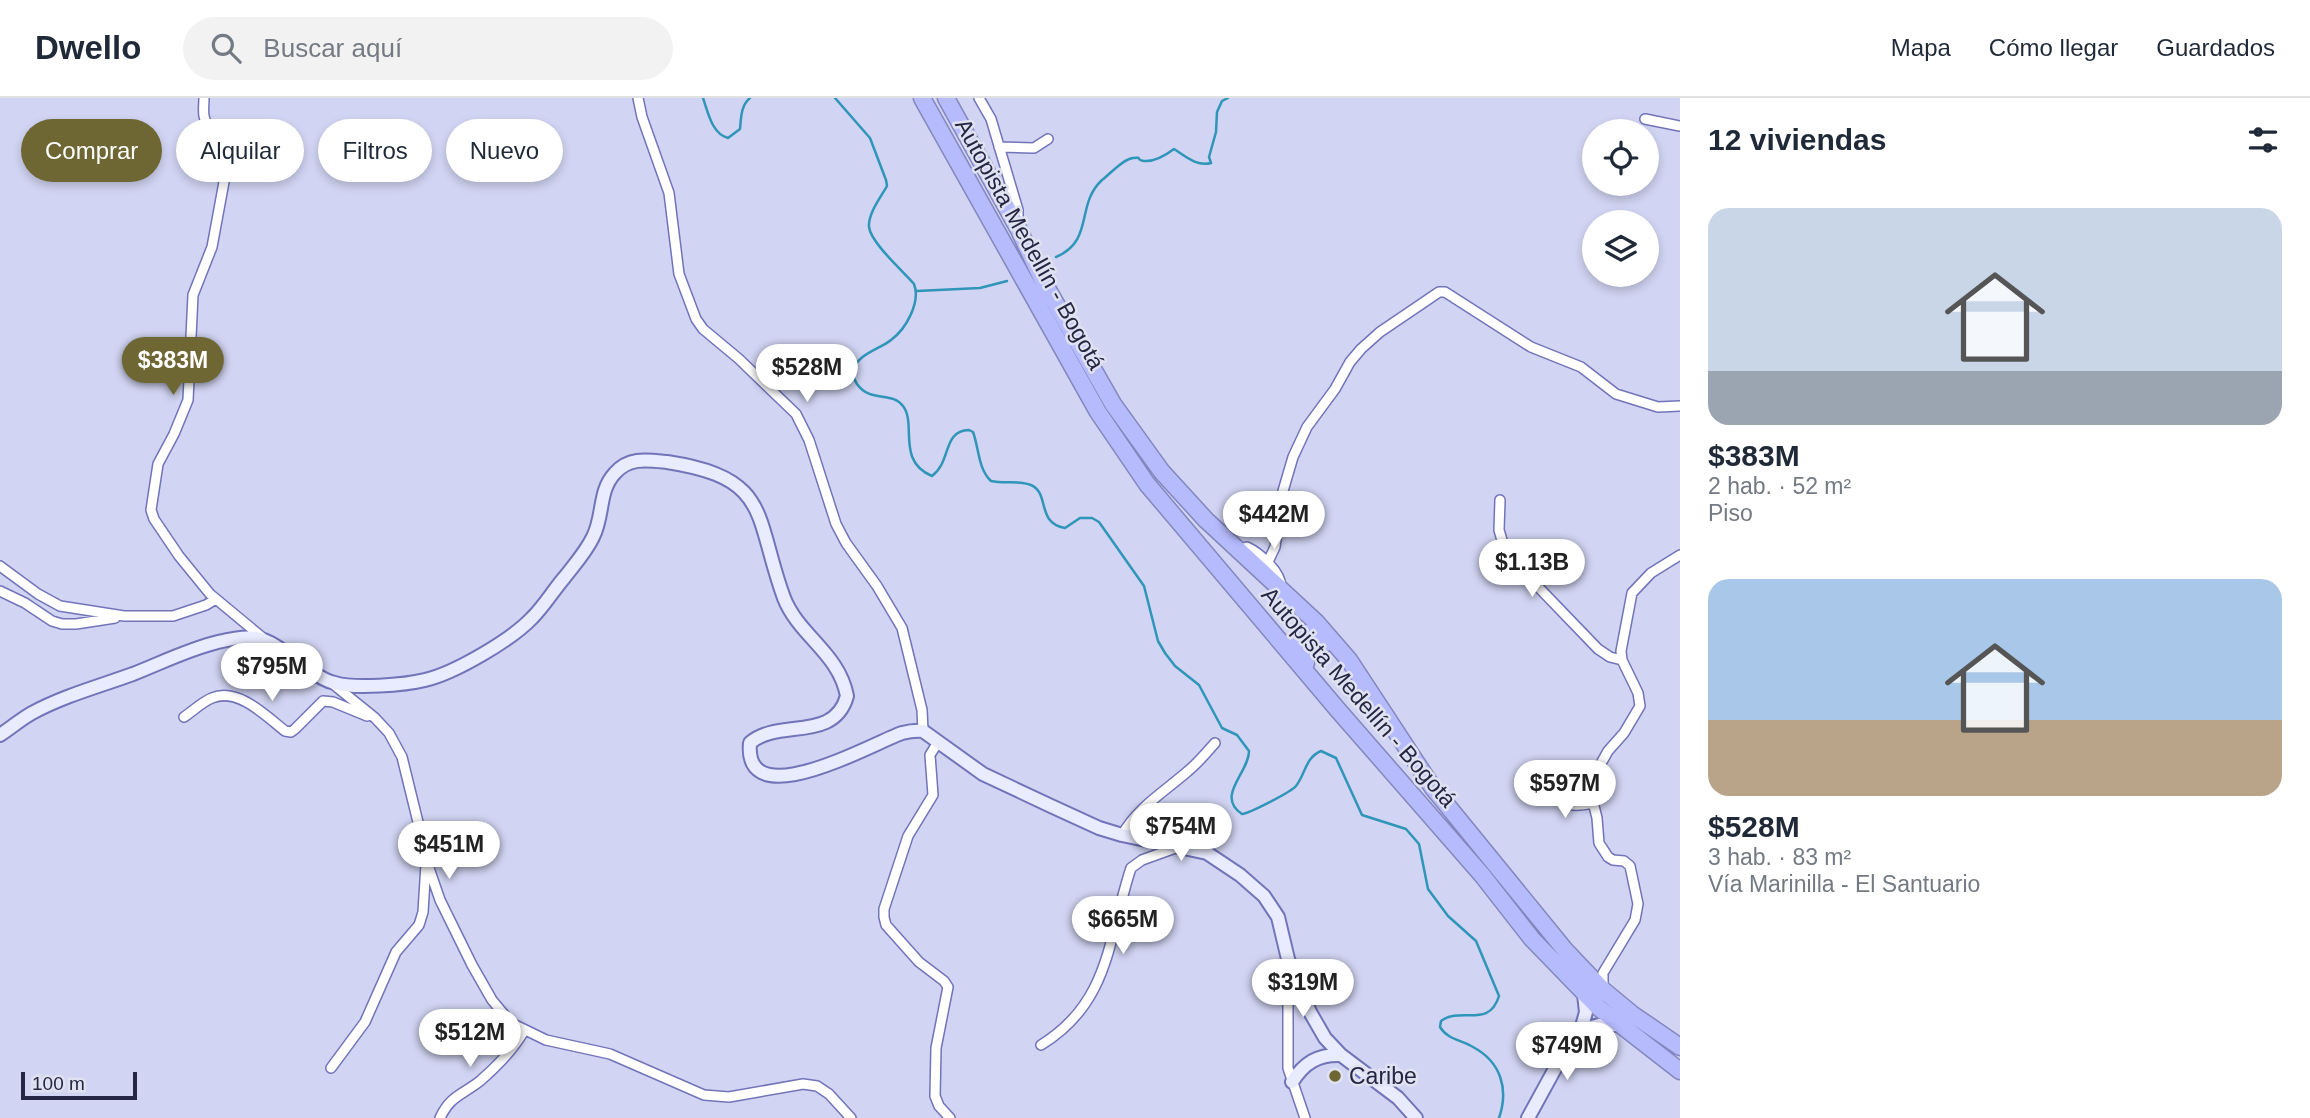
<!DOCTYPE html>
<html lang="es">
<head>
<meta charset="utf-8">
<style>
	:root { --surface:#fff; --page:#f2f2f3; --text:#1f2937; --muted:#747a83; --line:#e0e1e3; --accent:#6e6633 }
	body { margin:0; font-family:Helvetica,sans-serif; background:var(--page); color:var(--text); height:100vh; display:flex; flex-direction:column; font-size:26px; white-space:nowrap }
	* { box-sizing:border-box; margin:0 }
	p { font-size:23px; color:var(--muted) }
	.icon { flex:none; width:38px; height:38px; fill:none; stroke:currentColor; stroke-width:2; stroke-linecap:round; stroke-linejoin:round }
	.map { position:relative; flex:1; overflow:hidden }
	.panel { display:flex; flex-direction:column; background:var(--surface); width:630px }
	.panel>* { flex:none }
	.banner { position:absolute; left:21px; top:21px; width:665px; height:63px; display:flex; gap:14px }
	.controls { position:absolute; left:1582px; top:21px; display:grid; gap:14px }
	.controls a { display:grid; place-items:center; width:77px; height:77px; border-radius:50%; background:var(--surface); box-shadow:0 4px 10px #0003; font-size:35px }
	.scale { position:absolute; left:21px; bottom:18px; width:116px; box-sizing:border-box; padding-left:7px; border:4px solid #252643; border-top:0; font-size:19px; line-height:24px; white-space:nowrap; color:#252643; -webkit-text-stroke:5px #e0e2f1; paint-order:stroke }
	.price { position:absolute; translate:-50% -60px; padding:0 16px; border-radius:24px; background:#fff; color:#222; font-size:23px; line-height:46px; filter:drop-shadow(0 2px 4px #0008) }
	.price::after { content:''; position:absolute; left:50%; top:42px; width:21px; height:16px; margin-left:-10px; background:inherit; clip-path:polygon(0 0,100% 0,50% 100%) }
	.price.current { background:var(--accent); color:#fff }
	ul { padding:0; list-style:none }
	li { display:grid; align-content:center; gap:14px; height:371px; padding:0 28px }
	li span { display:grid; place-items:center; height:217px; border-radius:21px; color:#555 }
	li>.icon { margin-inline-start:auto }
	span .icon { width:126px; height:126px; fill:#fffc; stroke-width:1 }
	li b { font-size:30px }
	h2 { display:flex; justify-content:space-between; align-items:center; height:84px; padding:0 28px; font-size:30px }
	.pill { padding:0 24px; border-radius:32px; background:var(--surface); box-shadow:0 4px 10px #0003; font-size:24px; line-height:63px }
	.pill.current { background:var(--accent); color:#fff }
	header { display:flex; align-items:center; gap:42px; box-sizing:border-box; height:98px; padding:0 35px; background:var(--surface); border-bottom:2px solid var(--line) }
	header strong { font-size:33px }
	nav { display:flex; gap:38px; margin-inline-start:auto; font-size:24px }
	.search { width:490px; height:63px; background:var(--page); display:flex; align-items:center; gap:18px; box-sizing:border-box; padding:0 24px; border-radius:38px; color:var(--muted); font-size:26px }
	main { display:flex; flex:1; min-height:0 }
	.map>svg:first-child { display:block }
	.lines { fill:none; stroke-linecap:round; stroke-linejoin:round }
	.stream { stroke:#2f95b9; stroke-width:2.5 }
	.street-casing { stroke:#7174b9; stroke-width:12 }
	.secondary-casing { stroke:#7174b9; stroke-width:16 }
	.highway-casing { stroke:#8387bd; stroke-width:19 }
	.street { stroke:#fff; stroke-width:9 }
	.secondary { stroke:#e9ebff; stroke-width:12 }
	.highway { stroke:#b6bbfe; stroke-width:16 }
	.poi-dot { fill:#6e6633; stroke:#e0e2f1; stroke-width:2.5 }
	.labels { text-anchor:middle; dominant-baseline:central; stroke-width:5; stroke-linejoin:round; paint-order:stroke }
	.street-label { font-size:23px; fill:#252643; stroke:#e0e2f1 }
	.poi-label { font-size:23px; fill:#252643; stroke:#e0e2f1; text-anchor:start }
</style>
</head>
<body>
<header>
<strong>Dwello</strong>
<div class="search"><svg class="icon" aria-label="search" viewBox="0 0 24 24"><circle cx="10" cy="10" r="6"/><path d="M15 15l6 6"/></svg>Buscar aquí</div>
<nav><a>Mapa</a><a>Cómo llegar</a><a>Guardados</a></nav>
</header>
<main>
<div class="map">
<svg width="1680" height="1020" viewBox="0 0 1680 1020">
	<rect width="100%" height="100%" fill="#d1d4f2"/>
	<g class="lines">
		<path class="stream" d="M703,0C708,14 712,36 728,40L740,31C741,20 741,7 750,0
			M835,0L870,40L886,82L887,88C881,99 868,115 869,129C871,145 903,173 914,186C921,204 906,231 891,242C880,251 858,256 854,271C852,277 854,281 857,286C870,305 892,293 903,308C917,326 896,363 932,378C952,363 942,333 969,332L973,334C979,350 978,371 991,383C1004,386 1020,382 1031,387C1050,395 1036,425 1065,430L1080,420H1092L1099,424L1144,488L1158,543L1165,555L1175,568L1199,587L1222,630L1237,637L1249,653C1249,675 1215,698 1242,716C1250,715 1291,694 1296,688C1306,675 1305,660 1321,653L1336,660L1362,717L1406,731L1419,746L1428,791L1448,818L1476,843L1499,898C1489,931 1461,908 1441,923L1440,929C1447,941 1461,942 1473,949C1501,964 1509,991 1499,1020
			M1056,159C1095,142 1075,107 1102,82C1110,76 1123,61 1133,60C1144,59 1134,61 1144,63C1155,64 1166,57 1174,51C1185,58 1197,69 1211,65L1209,59L1216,34L1217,14L1222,3L1228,0
			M917,193L980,190L1007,183"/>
		<defs>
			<path id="street" d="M204,0C204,5 203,12 204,18C209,41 227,59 224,84L212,149L193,197L188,302L174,336L158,366L151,412L154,421L179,458L210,496L263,540
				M638,0L642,19L669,95L679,176L696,221L703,231L739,261L796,316L809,342L836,426L846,445L877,488L902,530L922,612L923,633
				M979,0L991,21L1018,112V124
				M1645,21L1680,28
				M999,49L1034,50L1048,41
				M1500,402L1499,432L1504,449L1518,468L1598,551L1610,559L1622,562
				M1240,451L1247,449C1260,455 1281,474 1281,489
				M1267,466L1275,449L1283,393L1293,359L1307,329L1335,291L1350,264L1361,251L1380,234L1439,194H1445L1531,249L1581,269L1616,296L1658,309L1680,308
				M0,468L38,496L60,508L124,518H173L206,507L216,501
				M0,493L25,505L52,523L62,526H76L115,520
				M333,586L375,620L389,635L402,659L430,773L440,802L472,867L492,902L511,925L546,942L610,956L704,997L729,999L803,986L817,988L829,996L851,1020
				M184,619C193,613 202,604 212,600C238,589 266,618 285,633L291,634L295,631L323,603L333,604L367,618
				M938,644L930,657L933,697L908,738L884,811V819L886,827L919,864L944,883L948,889L936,950L935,998L939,1008L950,1020
				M1552,694C1565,709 1574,709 1593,705
				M1122,737C1138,709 1164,694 1188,673C1198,665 1206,655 1215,645
				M1288,867V970L1305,1020
				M1603,892V875L1635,822L1638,806L1630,768L1624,763L1613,762L1608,759L1599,745L1597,720L1590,692L1594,678L1608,653L1624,635L1640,608L1638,595L1622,562L1621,553L1632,495L1651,475L1680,457
				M1041,947C1111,904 1108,839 1131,770L1142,762L1178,749
				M331,970L365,924L396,854L419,827L423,814L426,766
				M440,1020C450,998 462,997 480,983C496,969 513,952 524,933"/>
			<path id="secondary" d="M0,637C11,630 21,621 32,615C63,598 100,588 133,576C161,565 189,551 218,544C230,541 245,538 257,540C276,544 289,559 305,569C314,575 324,583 335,585C353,591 405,587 425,582C455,575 511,542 532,520C544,508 553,493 564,480C574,467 586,454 593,439C604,418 598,393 615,375C629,359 647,362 667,364C772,380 754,418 784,500C799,538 839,555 847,598C834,645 778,620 750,645C743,720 875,644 902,635C910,633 915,632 923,633L983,676L1051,708L1099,730L1122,737L1207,755L1240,777L1264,798L1278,819L1288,861L1310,914L1325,940L1341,957L1398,1000L1416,1020
				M1581,932L1599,927H1619
				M1292,984C1304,965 1318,956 1341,957
				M1528,1020L1557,967L1581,932L1586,914L1584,896"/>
			<path id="highway" d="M922,0L1098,314L1147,386L1338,612L1482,777L1532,841L1599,910L1680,973
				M946,0L1019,132L1044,185L1113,306L1162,374L1206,422L1316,524L1349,562L1433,690L1565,852L1603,892L1632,916L1680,949
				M1306,565L1297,552C1296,541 1302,534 1313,534L1326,545"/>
		</defs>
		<use href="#street" class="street-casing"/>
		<use href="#secondary" class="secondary-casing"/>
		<use href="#highway" class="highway-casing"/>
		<use href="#street" class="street"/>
		<use href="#secondary" class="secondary"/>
		<use href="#highway" class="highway"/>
	</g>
	<circle class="poi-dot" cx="1335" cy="978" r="7"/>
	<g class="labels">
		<g class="street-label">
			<text transform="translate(1030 146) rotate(61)">Autopista Medellín - Bogotá</text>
			<text transform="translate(1359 599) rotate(49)">Autopista Medellín - Bogotá</text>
		</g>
		<g class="poi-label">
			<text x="1349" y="978">Caribe</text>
		</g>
	</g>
</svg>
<div class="controls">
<a><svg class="icon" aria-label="locate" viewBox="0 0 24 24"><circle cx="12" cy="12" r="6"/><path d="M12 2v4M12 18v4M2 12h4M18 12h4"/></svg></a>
<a><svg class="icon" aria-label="layers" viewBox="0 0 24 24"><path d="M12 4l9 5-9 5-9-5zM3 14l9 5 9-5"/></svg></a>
</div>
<div class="scale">100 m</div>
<b class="price current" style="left:173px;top:299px">$383M</b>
<b class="price" style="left:807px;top:306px">$528M</b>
<b class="price" style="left:1274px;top:453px">$442M</b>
<b class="price" style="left:1532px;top:501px">$1.13B</b>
<b class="price" style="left:272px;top:605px">$795M</b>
<b class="price" style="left:1565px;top:722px">$597M</b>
<b class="price" style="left:1181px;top:765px">$754M</b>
<b class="price" style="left:449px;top:783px">$451M</b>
<b class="price" style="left:1123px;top:858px">$665M</b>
<b class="price" style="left:1303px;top:921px">$319M</b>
<b class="price" style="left:470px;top:971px">$512M</b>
<b class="price" style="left:1567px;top:984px">$749M</b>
<div class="banner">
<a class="pill current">Comprar</a>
<a class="pill">Alquilar</a>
<a class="pill">Filtros</a>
<a class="pill">Nuevo</a>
</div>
</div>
<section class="panel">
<h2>12 viviendas<svg class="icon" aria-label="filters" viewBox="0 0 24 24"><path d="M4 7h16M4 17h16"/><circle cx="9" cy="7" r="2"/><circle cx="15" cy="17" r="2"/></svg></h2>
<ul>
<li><span style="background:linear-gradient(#c9d6e8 75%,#9aa5b1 0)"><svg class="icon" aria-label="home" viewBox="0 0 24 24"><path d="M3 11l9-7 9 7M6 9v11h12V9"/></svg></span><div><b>$383M</b><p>2 hab. · 52 m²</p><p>Piso</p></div></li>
<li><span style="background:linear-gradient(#a9c7e8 65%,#b9a48a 0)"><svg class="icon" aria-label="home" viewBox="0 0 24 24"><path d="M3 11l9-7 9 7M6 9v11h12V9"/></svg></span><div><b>$528M</b><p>3 hab. · 83 m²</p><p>Vía Marinilla - El Santuario</p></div></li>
</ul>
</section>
</main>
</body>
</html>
